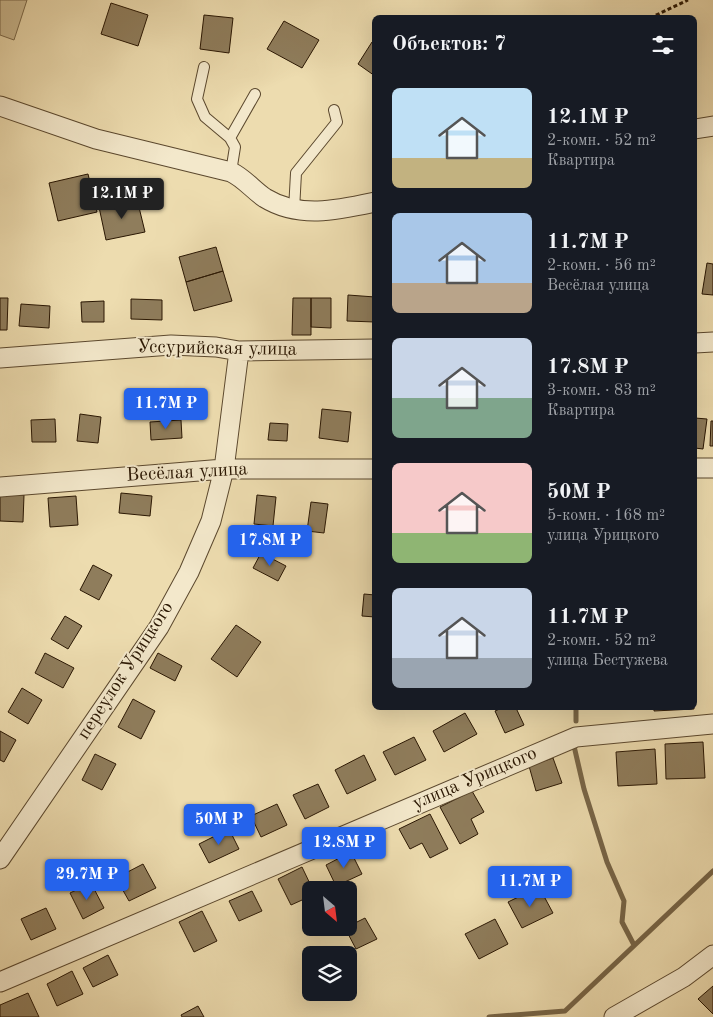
<!DOCTYPE html>
<html lang="ru">
<head>
<meta charset="utf-8">
<style>
	:root { --surface:#171b24; --page:#20242c; --text:#f1f3f6; --muted:#9ea1a6; --accent:#2563eb }
	body { margin:0; font-family:"Old Standard TT",serif; background:var(--page); color:var(--text); height:100vh; display:flex; flex-direction:column; font-size:19px; white-space:nowrap }
	* { box-sizing:border-box; margin:0 }
	p { font-size:16px; color:var(--muted) }
	.icon { flex:none; width:28px; height:28px; fill:none; stroke:currentColor; stroke-width:2; stroke-linecap:round; stroke-linejoin:round }
	.map { position:relative; flex:1; overflow:hidden }
	.side { position:absolute; left:372px; top:15px; width:325px; height:695px; display:flex; flex-direction:column; background:var(--surface); border-radius:8px; box-shadow:0 5px 20px #0002 }
	.side>* { flex:none }
	.needle { width:32px; rotate:152deg }
	.tools { position:absolute; left:302px; top:881px; display:grid; gap:10px }
	.tools a { display:grid; place-items:center; width:55px; height:55px; border-radius:8px; background:var(--surface); box-shadow:0 5px 20px #0002; font-size:25px }
	.price { position:absolute; translate:-50% -42px; padding:0 11px; border-radius:5px; background:var(--accent); color:#fff; font-size:16px; line-height:32px; filter:drop-shadow(0 1px 2px #0008) }
	.price::after { content:''; position:absolute; left:50%; top:30px; width:15px; height:11px; margin-left:-8px; background:inherit; clip-path:polygon(0 0,100% 0,50% 100%) }
	.price.current { background:#222; color:#fff }
	ul { padding:0; list-style:none }
	li { display:flex; align-items:center; gap:15px; height:125px; padding:0 20px }
	li span { display:grid; place-items:center; flex:none; width:140px; height:100px; border-radius:8px; color:#555 }
	li>.icon { margin-inline-start:auto }
	span .icon { width:60px; height:60px; fill:#fffc; stroke-width:1 }
	li b { font-size:21px }
	h2 { display:flex; justify-content:space-between; align-items:center; height:60px; padding:0 20px; font-size:21px }
	.map>svg:first-child { display:block }
	.green { fill:#ccbb92; stroke:#7b694a }
	.lines { fill:none; stroke-linecap:round; stroke-linejoin:round }
	.stream { stroke:#776547; stroke-width:5 }
	.building { fill:#8f7d5c; stroke:#2a1703 }
	.service-casing { stroke:#5b482e; stroke-width:12 }
	.minor-casing { stroke:#5b482e; stroke-width:21 }
	.path { stroke:#2a1703; stroke-width:3; stroke-dasharray:4 2.5; stroke-linecap:butt }
	.service { stroke:#f3e8cb; stroke-width:10 }
	.minor { stroke:#f3e8cb; stroke-width:19 }
	.labels { text-anchor:middle; dominant-baseline:central; stroke-width:4; stroke-linejoin:round; paint-order:stroke }
	.street-label { font-size:19px; fill:#2a1703; stroke:#f3e8cb }
</style>
</head>
<body>
<div class="map">
<svg width="713" height="1017" viewBox="0 0 713 1017">
	<rect width="100%" height="100%" fill="#eddcaf"/>
	<filter id="stains"><feTurbulence type="fractalNoise" baseFrequency=".004" numOctaves="4"/><feColorMatrix values="0 0 0 0 .2 0 0 0 0 .09 0 0 0 0 .02 0 0 0 .5 -.17"/></filter>
	<radialGradient id="worn" r=".72"><stop offset=".6" stop-color="#630" stop-opacity="0"/><stop offset="1" stop-color="#630" stop-opacity=".3"/></radialGradient>
	<path class="green" d="M0,0H27L14,40L0,35Z"/>
	<g class="lines">
		<path class="stream" d="M576,708V721
			M574,746L584,789L607,862L624,901L622,922L634,945
			M489,1017L565,1011L713,871"/>
	</g>
	<path class="building" d="M111,3L148,15L138,46L101,34Z
		M204,15L233,18L229,53L200,49Z
		M284,21L319,40L302,68L267,49Z
		M372,42L375,45V76L358,64Z
		M88,174L97,212L58,221L49,183Z
		M137,199L145,232L106,240L99,207Z
		M216,247L223,271L186,282L179,257Z
		M707,263L713,264V295L702,294Z
		M223,271L232,301L194,311L186,282Z
		M348,295L375,297V322L347,321Z
		M0,298H8L7,330H0Z
		M293,298H311V335H292Z
		M311,298H331V328L311,327Z
		M131,299L162,300V320L131,319Z
		M104,301V322H82L81,302Z
		M21,304L50,306L49,328L19,326Z
		M322,409L351,412L348,442L319,438Z
		M80,414L101,417L98,443L77,441Z
		M695,418L707,419L703,449L695,448Z
		M55,419L56,442H32L31,420Z
		M181,420L182,438L151,440L150,422Z
		M711,421H713V446H710Z
		M270,423L288,424L287,441L268,440Z
		M121,493L152,496L150,516L119,513Z
		M0,494L24,495L23,522L0,521Z
		M257,495L276,497L273,526L254,524Z
		M76,496L78,525L50,527L48,498Z
		M311,502L328,504L324,533L307,531Z
		M261,553L286,566L278,581L253,568Z
		M93,565L112,575L99,600L80,590Z
		M364,594L375,595V617L362,616Z
		M65,616L82,626L68,649L51,639Z
		M236,625L261,642L237,677L211,659Z
		M45,653L74,668L63,688L35,673Z
		M158,653L182,666L175,681L150,668Z
		M22,688L42,700L28,724L8,712Z
		M133,699L155,711L141,739L118,727Z
		M502,708H516L524,725L505,733L495,711Z
		M654,708H694V709L654,711Z
		M465,713L477,734L444,752L433,731Z
		M0,731L16,740L4,762L0,760Z
		M414,737L426,760L395,775L383,752Z
		M703,742L705,778L666,779L665,744Z
		M655,749L657,784L618,786L616,752Z
		M95,754L116,764L102,790L82,780Z
		M364,755L376,780L347,794L335,770Z
		M553,758L562,783L536,791L529,766Z
		M318,784L329,807L305,819L293,795Z
		M472,791L484,812L471,819L478,834L460,844L440,807Z
		M277,804L287,825L261,837L251,816Z
		M430,814L448,849L430,858L422,843L410,849L399,829Z
		M229,829L239,849L209,863L199,844Z
		M351,852L362,874L336,886L326,865Z
		M143,864L156,888L129,901L116,878Z
		M302,867L313,890L311,896L291,905L278,879Z
		M91,883L104,908L83,919L70,893Z
		M539,887L553,913L522,928L508,902Z
		M252,891L262,911L239,921L229,901Z
		M46,908L56,929L31,940L21,919Z
		M202,911L217,941L194,952L179,922Z
		M365,918L377,939L356,949L345,928Z
		M495,919L508,944L479,959L465,934Z
		M108,955L118,975L93,987L83,968Z
		M72,971L83,994L57,1006L47,984Z
		M713,986V1014L698,999Z
		M28,993L39,1017H0V1005Z
		M198,1006L204,1017H182L181,1015Z"/>
	<g class="lines">
		<defs>
			<path id="service" d="M204,67L197,99L205,117L230,138L235,147L231,172
				M230,138L255,94
				M294,210L296,173L337,122L334,110"/>
			<path id="minor" d="M0,106L96,139L231,172C244,178 253,190 265,198C299,219 338,210 375,202
				M695,129L713,126
				M695,343L713,342
				M0,358L171,345L216,347L239,351L375,349
				M695,468H713
				M0,487L224,469H375
				M0,859L159,627L189,572L211,521L224,469L239,351
				M0,982L576,737L713,724
				M614,1017L684,977L713,955"/>
		</defs>
		<use href="#service" class="service-casing"/>
		<use href="#minor" class="minor-casing"/>
		<path class="path" d="M650,18L688,0"/>
		<use href="#service" class="service"/>
		<use href="#minor" class="minor"/>
	</g>
	<g class="labels">
		<g class="street-label">
			<text transform="translate(217 349) rotate(1)">Уссурийская улица</text>
			<text transform="translate(187 473) rotate(-3)">Весёлая улица</text>
			<text transform="translate(126 671) rotate(-57)">переулок Урицкого</text>
			<text transform="translate(475 779) rotate(-23)">улица Урицкого</text>
		</g>
	</g>
	<rect width="100%" height="100%" filter="url(#stains)"/>
	<rect width="100%" height="100%" fill="url(#worn)"/>
</svg>
<div class="tools">
<a><svg class="needle" viewBox="-14 -14 28 28"><path d="M0-13l5 13h-10z" fill="#e53935"/><path d="M0 13l5-13h-10z" fill="#9ea1a6"/></svg></a>
<a><svg class="icon" aria-label="layers" viewBox="0 0 24 24"><path d="M12 4l9 5-9 5-9-5zM3 14l9 5 9-5"/></svg></a>
</div>
<b class="price current" style="left:122px;top:220px">12.1M ₽</b>
<b class="price" style="left:166px;top:430px">11.7M ₽</b>
<b class="price" style="left:270px;top:567px">17.8M ₽</b>
<b class="price" style="left:219px;top:846px">50M ₽</b>
<b class="price" style="left:344px;top:869px">12.8M ₽</b>
<b class="price" style="left:87px;top:901px">29.7M ₽</b>
<b class="price" style="left:530px;top:908px">11.7M ₽</b>
<section class="side">
<h2>Объектов: 7<svg class="icon" aria-label="filters" viewBox="0 0 24 24"><path d="M4 7h16M4 17h16"/><circle cx="9" cy="7" r="2"/><circle cx="15" cy="17" r="2"/></svg></h2>
<ul>
<li><span style="background:linear-gradient(#bfe0f5 70%,#c2b280 0)"><svg class="icon" aria-label="home" viewBox="0 0 24 24"><path d="M3 11l9-7 9 7M6 9v11h12V9"/></svg></span><div><b>12.1M ₽</b><p>2-комн. · 52 m²</p><p>Квартира</p></div></li>
<li><span style="background:linear-gradient(#a9c7e8 70%,#b9a48a 0)"><svg class="icon" aria-label="home" viewBox="0 0 24 24"><path d="M3 11l9-7 9 7M6 9v11h12V9"/></svg></span><div><b>11.7M ₽</b><p>2-комн. · 56 m²</p><p>Весёлая улица</p></div></li>
<li><span style="background:linear-gradient(#c9d6e8 60%,#7fa58c 0)"><svg class="icon" aria-label="home" viewBox="0 0 24 24"><path d="M3 11l9-7 9 7M6 9v11h12V9"/></svg></span><div><b>17.8M ₽</b><p>3-комн. · 83 m²</p><p>Квартира</p></div></li>
<li><span style="background:linear-gradient(#f6c9c9 70%,#8fb573 0)"><svg class="icon" aria-label="home" viewBox="0 0 24 24"><path d="M3 11l9-7 9 7M6 9v11h12V9"/></svg></span><div><b>50M ₽</b><p>5-комн. · 168 m²</p><p>улица Урицкого</p></div></li>
<li><span style="background:linear-gradient(#c9d6e8 70%,#9aa5b1 0)"><svg class="icon" aria-label="home" viewBox="0 0 24 24"><path d="M3 11l9-7 9 7M6 9v11h12V9"/></svg></span><div><b>11.7M ₽</b><p>2-комн. · 52 m²</p><p>улица Бестужева</p></div></li>
</ul>
</section>
</div>
</body>
</html>
